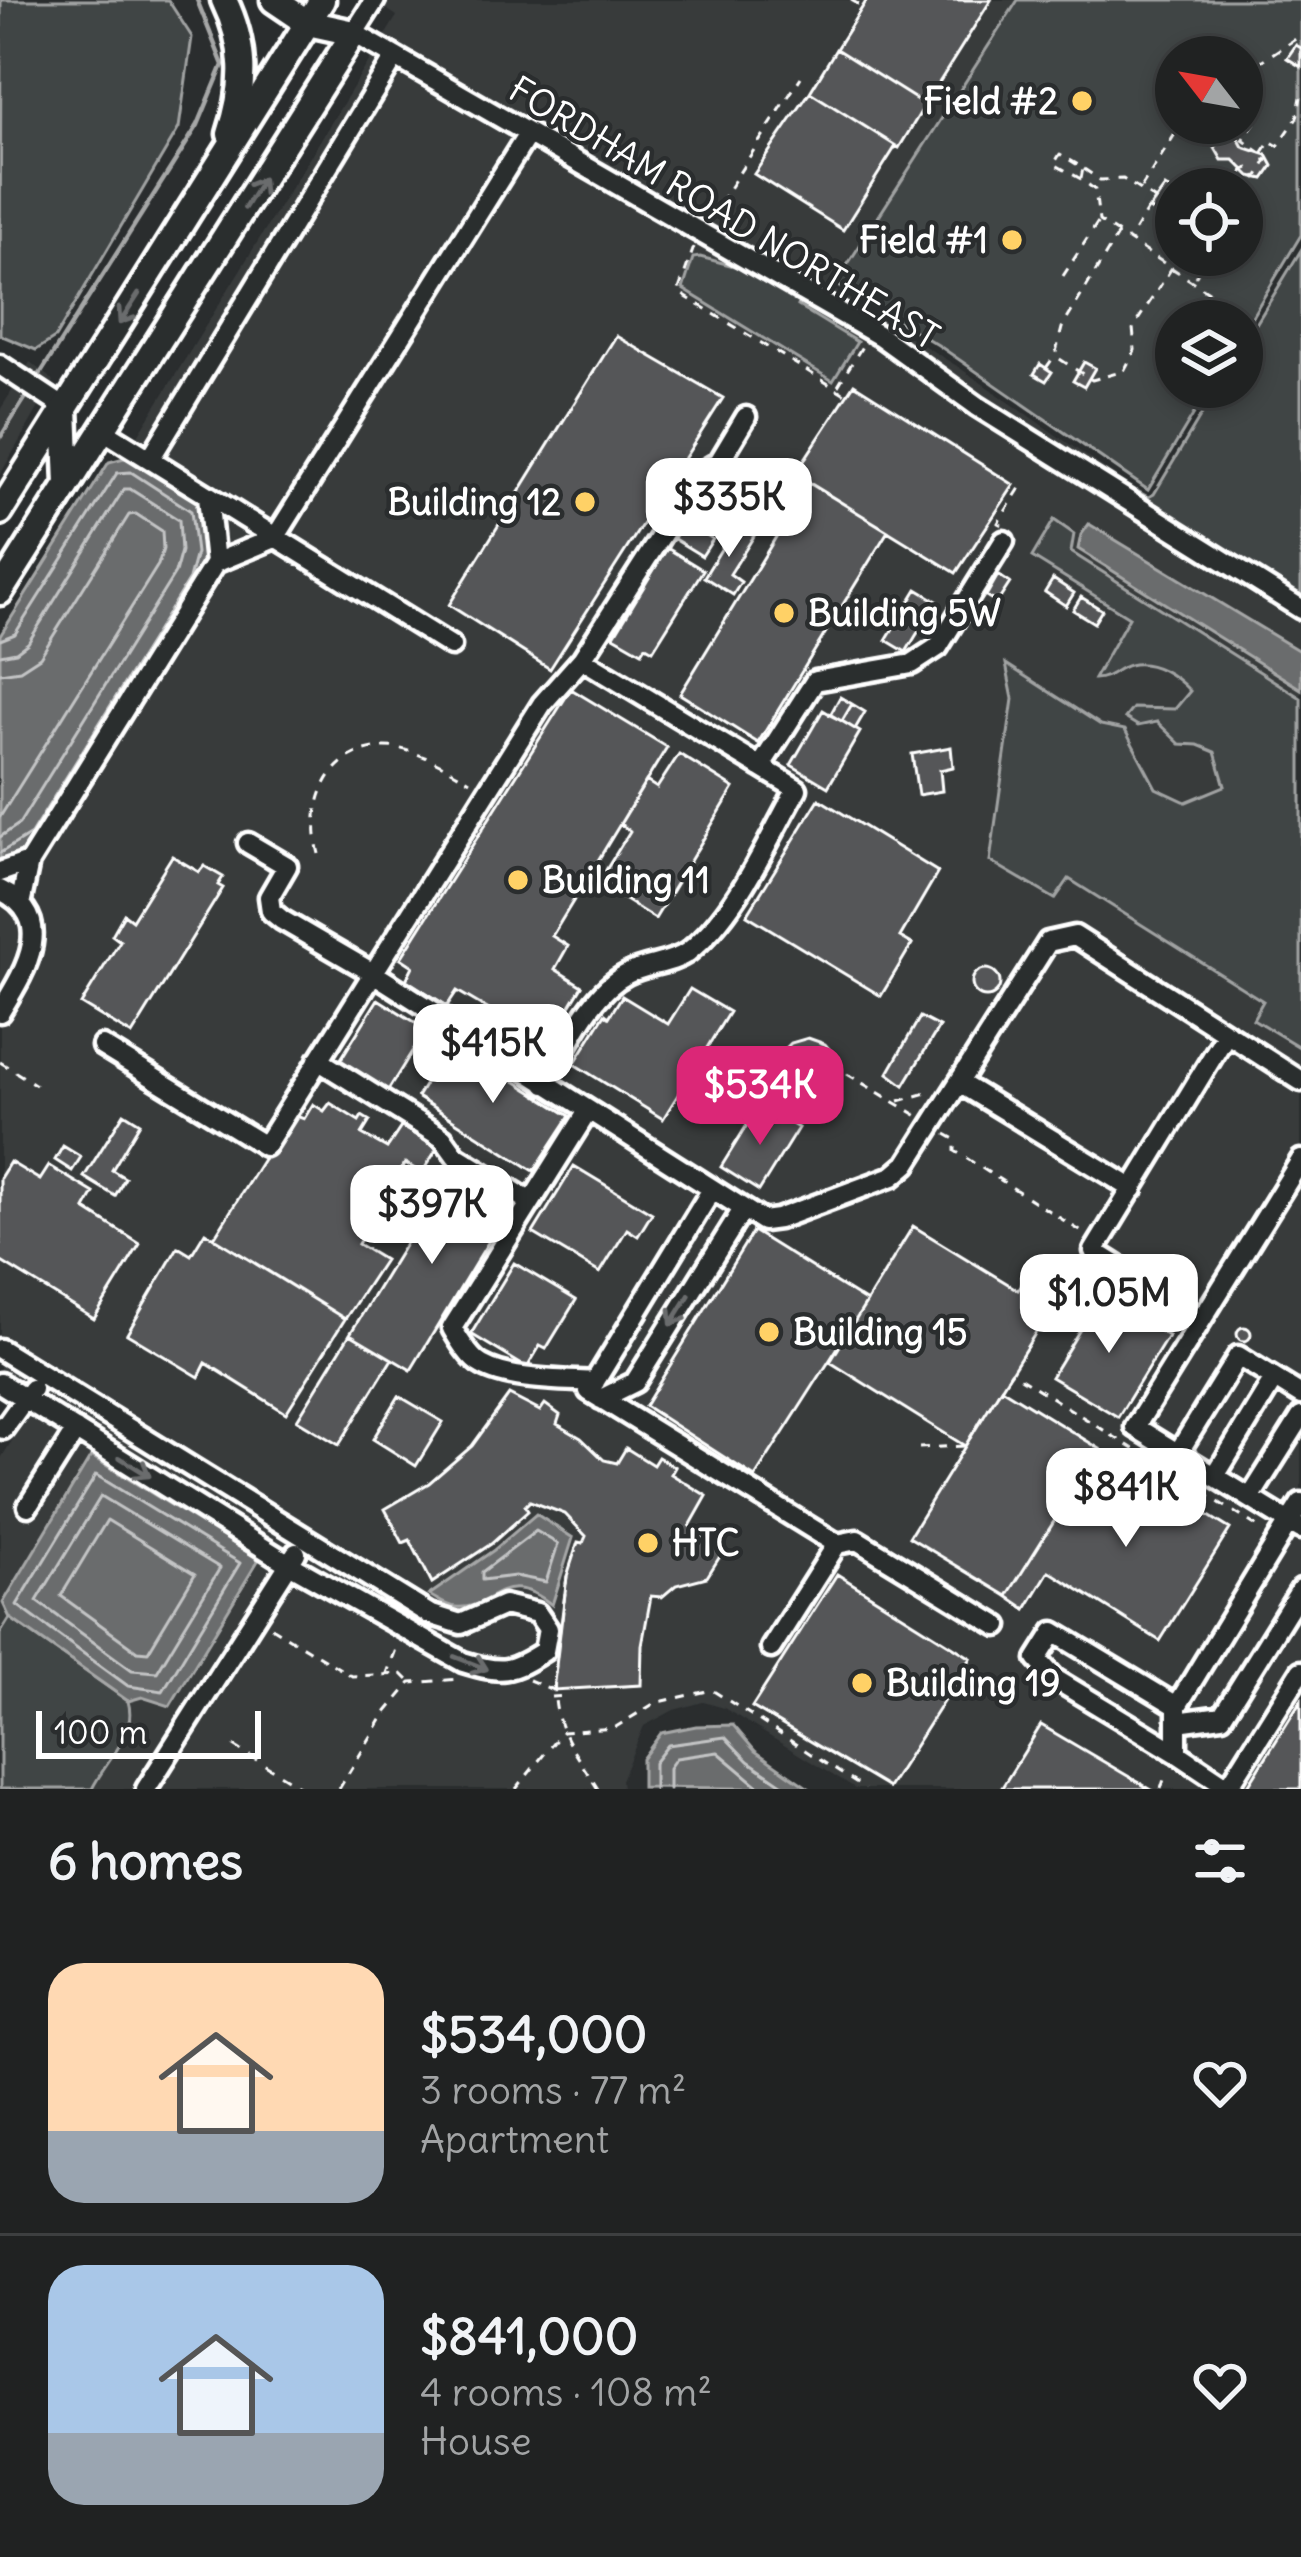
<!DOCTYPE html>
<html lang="en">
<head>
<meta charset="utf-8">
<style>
	:root { --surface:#202222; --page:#282a2a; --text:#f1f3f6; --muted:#a2a4a5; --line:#3d3f40; --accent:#db2777 }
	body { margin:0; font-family:Delius,sans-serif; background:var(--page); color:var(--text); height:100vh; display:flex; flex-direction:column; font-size:45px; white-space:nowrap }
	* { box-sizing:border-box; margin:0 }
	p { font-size:39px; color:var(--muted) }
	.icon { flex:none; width:66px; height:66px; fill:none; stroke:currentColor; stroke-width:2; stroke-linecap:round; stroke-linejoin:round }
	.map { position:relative; height:1789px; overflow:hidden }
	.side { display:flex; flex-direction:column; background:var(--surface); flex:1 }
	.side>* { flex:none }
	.needle { width:78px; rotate:301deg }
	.controls { position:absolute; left:1155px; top:36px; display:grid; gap:24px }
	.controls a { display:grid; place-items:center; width:108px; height:108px; border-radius:50%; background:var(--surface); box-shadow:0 6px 18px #0003,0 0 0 3px var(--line); font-size:60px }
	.scale { position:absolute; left:36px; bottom:30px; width:225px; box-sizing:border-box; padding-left:12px; border:6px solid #fff; border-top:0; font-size:33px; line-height:42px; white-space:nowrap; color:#fff; -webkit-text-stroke:9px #2a2d2e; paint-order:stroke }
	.price { position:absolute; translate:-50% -102px; padding:0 27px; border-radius:24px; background:#fff; color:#222; font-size:39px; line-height:78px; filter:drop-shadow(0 3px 6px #0008) }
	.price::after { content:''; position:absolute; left:50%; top:72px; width:36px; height:27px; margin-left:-18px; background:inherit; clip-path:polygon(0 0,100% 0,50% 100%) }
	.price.selected { background:var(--accent); color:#fff }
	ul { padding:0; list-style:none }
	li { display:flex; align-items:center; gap:36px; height:300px; padding:0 48px }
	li+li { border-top:3px solid var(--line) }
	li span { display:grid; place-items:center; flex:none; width:336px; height:240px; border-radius:36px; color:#555 }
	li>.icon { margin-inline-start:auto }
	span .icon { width:144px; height:144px; fill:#fffc; stroke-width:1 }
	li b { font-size:51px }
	h2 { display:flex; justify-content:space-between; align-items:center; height:144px; padding:0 48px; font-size:51px }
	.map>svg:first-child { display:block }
	.built { fill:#373a3b }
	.green { fill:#414445; stroke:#a0a2a2; stroke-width:3; fill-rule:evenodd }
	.water { fill:#6a6c6d; stroke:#a6a7a7; stroke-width:3 }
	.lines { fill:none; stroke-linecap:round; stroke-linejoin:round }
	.shore { stroke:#c3c4c5; stroke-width:3 }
	.stream { stroke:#a6a7a7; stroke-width:4.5 }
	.building { fill:#555758; stroke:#fff; stroke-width:3 }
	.minor-casing { stroke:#fff; stroke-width:27 }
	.major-casing { stroke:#fff; stroke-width:33 }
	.path { stroke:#fff; stroke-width:3; stroke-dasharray:9 9; stroke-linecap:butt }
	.minor { stroke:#2a2d2e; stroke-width:18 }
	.major { stroke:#2a2d2e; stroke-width:24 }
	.oneway { stroke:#6a6c6d }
	.poi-dot { fill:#ffd166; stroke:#2a2d2e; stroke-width:4.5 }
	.labels { text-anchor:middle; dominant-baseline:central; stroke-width:9; stroke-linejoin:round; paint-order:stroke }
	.poi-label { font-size:36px; font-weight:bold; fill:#fff; stroke:#2a2d2e; text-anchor:start }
	.street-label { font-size:36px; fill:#fff; stroke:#2a2d2e }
</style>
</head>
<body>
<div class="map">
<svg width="1301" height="1789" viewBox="0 0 1301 1789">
	<rect width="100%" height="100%" fill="#2a2d2e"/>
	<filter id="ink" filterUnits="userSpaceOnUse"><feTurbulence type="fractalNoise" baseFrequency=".00833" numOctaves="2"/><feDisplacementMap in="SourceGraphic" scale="24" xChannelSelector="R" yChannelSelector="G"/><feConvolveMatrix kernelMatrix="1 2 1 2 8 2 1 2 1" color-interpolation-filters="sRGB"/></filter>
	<g filter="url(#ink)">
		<path class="built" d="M385,0H1019L862,242L827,285L960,368L1137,491L1133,497L1301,602V1789H855L724,1708L703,1702L674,1710L644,1726L621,1780L622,1789H92L123,1740L132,1716L128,1701L141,1697L92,1456L3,1603L10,1618L0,1634V1460L37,1400L0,1377V866L135,460L124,458L397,16L382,6Z
			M30,362L54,381L0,475V410Z"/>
		<path class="green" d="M1,0H168L192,37L179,128L55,338L36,350L0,335Z
			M1018,0H1301V235L1242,333V321H1176V387H1210L1148,490L938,345L835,284ZM1176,57H1242V123H1176ZM1176,189H1242V255H1176Z
			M1301,250V602L1132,498L1137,491L1148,497L1154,494L1218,387H1242V347Z
			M700,257L757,272L801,299L798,306L857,342L833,381L683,289L693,258Z
			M1054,520L1074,534L1071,552L1301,698V1048L1253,1019L1263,1001L1069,879L1055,899L990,861L1013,699L1006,664L1101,725L1125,730L1156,788L1186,802L1225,786L1215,752L1198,745L1180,744L1157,722L1138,726L1125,718L1133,708L1175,709L1190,691C1176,676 1152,659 1129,665C1116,668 1109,679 1094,679L1129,617L1032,557Z
			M10,1618L128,1701C138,1734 106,1760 92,1789H0V1634Z"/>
		<path class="water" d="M124,458L135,460L201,502L208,556L200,584L29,852L0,866V636L109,462Z
			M1089,524L1301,652V689L1078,549L1081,535Z
			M91,1456L259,1559L170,1706L142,1697L128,1701L10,1618L3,1603Z
			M536,1514L573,1538L552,1605C502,1565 492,1612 455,1607C445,1606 437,1599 429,1595L494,1550Z
			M733,1725L755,1751L810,1789L642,1787V1759L661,1733L696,1726Z"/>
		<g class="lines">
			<path class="shore" d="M0,640L15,634L117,473L131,472L191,511L196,553L189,579L31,834L0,853
				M0,655L16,652L28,643L124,489H130L179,520L181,551L175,573L19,824L0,837
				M0,673L20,670L40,657L129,515L136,514L162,531L163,549L158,565L0,817
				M96,1475L240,1563L163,1691L128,1686L17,1605Z
				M101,1496L220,1568L157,1672L132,1670L37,1601Z
				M107,1520L195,1574L148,1652L137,1651L61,1596Z
				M536,1531L558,1544L546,1582L515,1576L482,1580V1572Z
				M654,1789V1763L668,1745L725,1737L748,1761L789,1789
				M669,1789V1768L676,1758L718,1752L762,1789"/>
			<path class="stream" d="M39,376L198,125L223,65L197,0
				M0,438L26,397"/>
		</g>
		<path class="building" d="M867,0H991L925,105L836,49Z
			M1296,45L1301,48V67L1287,58Z
			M836,49L925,105L899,148L810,92Z
			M810,92L896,146L843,230L754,174Z
			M1222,136H1237L1243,147L1267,155L1273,166L1264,179L1250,176L1234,160H1222L1215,148Z
			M1165,187L1176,194V199L1163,218L1149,209Z
			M616,336L723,398L550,669L449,605Z
			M1084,362L1095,368L1084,387L1073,381Z
			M1040,364L1052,372L1046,381L1034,374Z
			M854,384L1014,485L956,573L795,474Z
			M809,483L888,531L758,743L680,694Z
			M682,520L713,539L702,556L671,537Z
			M736,525L754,536L730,574L741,582L733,595L704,577Z
			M667,548L703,570L653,650L646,646L642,652L614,636Z
			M998,575L1010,583L997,603L986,596Z
			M1053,579L1074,593L1066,606L1045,592Z
			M917,589L937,601L906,652L886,640Z
			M1081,597L1102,610L1094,623L1073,610Z
			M571,689L667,747L552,936L568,946L555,969L582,986L547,1044L457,991L447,1006L406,980L413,966L401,958Z
			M840,697L852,704L842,721L830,715Z
			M852,704L865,712L855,729L842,721Z
			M823,710L860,732L828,787L791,765Z
			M951,747L953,767L940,770L942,791L918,795L912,754Z
			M679,754L734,788L655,919L598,883L630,831L620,824L646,781L657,788Z
			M819,799L938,872L900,937L912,944L881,996L747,915Z
			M172,856L199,872L204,866L223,877L218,885L223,888L132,1035L81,1004L120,941L112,935L124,914L132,920Z
			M972 983a14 14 0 1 1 28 0a14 14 0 1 1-28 0Z
			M690,989L729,1012L663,1119L574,1064L605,1014L609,1017L622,996L668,1024Z
			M378,999L426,1029L387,1092L339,1062Z
			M920,1017L939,1027L904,1085L888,1073Z
			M808,1038L825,1044L831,1051L832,1077L820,1089H794L773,1104L759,1083L780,1068L784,1050L791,1043Z
			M451,1041L570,1116L534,1171L417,1097Z
			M330,1103L359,1121L362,1116L370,1121L362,1134L387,1148L401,1127L438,1147L422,1173L405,1163L358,1244L384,1260L345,1319L214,1238L291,1114L304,1119L313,1104L324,1111Z
			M760,1104L798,1128L759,1191L721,1167Z
			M124,1113L140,1123L112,1170L125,1178L115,1196L84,1177Z
			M63,1146L81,1157L72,1171L55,1160Z
			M10,1162L40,1180L49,1166L94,1193L85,1209L140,1244L94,1319L0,1261V1178Z
			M454,1164L513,1201L411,1370L350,1334Z
			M574,1166L652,1213L638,1236L627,1229L600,1273L533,1233Z
			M913,1226L1018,1290L1039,1257L1071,1276L965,1446L830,1362Z
			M753,1231L867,1302L755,1477L645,1406Z
			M205,1232L345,1319L286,1413L206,1363L199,1377L127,1334L178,1247L191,1255Z
			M514,1263L576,1300L546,1349L540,1346L527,1368L471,1334Z
			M1101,1295L1168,1336L1118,1417L1051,1377Z
			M1237 1334a7 7 0 1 1 14 0a7 7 0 1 1-14 0Z
			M350,1334L392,1359L339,1445L297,1420Z
			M1001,1388L1100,1449L1007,1596L909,1537Z
			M509,1395L540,1411L545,1404L560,1415L557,1424L581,1438L604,1460L617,1463L626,1448L653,1465L658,1457L675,1467L671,1474L707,1496L690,1526L724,1550L707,1577L676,1585L662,1597L651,1596L642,1645L641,1685L553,1690L567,1576L578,1542L583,1543L586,1536L565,1514L530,1501L525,1506L528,1511L491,1544L432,1583L410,1540L403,1543L385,1509L429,1483L472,1446Z
			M399,1396L443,1422L416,1466L373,1439Z
			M1089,1466L1124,1489L1136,1471L1230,1529L1160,1641L1049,1571L1026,1609L1007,1596Z
			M837,1574L971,1658L888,1788L752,1707Z
			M1301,1701V1789H1246Z
			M1041,1725L1150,1789H1001Z"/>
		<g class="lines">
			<defs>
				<path id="minor" d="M375,0L354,33L880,336L977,406L1301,609
					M0,365L65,408
					M103,430L451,646
					M150,459L395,57
					M208,496L215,563
					M760,767L815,681L912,664L938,647L1004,541
					M248,843L287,866L269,897L271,911L282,920L373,973L763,1221L778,1219L893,1176L907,1164L1048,942L1075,936L1301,1081
					M0,872L29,862
					M0,890C59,919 25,971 0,1012
					M21,900L29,862L215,563L275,538L528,134
					M102,1046L265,1146L542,704L582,659L702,472L719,462L746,417
					M318,1060L443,1138L456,1156L531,1202L452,1328C459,1340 470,1359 482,1365C510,1381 564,1380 595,1382
					M545,1084C567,1048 589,993 627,974C646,964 672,964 688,952C738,912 766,843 797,789L582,659
					M961,1084L1133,1189
					M711,1191L589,1391L837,1544L857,1540L998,1626
					M531,1202L588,1111
					M1202,1319L1094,1251L1227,1033
					M0,1349L429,1614L461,1624L504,1605L537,1613L548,1629L544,1651C510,1673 502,1674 463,1662L289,1564L0,1383
					M601,1399L635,1382L742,1211
					M0,1426L3,1429L32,1389
					M1178,1453L1238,1356L1301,1395
					M1215,1476L1274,1379
					M1250,1498L1301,1417
					M1301,1503L1289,1522L1301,1529
					M28,1506L76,1430
					M771,1648L837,1544
					M1177,1706L1054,1632L1037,1659L1055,1679L1177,1753
					M1177,1722L1222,1716L1301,1589
					M1228,1787L1177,1753V1706L1289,1522L1135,1427L1301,1160
					M146,1789L296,1553
					M1227,1789L1301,1671"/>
				<path id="major" d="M224,0C246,45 246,87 230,134
					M274,0L308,23L354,33
					M65,408L68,484
					M0,512L322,0
					M0,592L354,33"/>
			</defs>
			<use href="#minor" class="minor-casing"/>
			<use href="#major" class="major-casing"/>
			<path class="path" d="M851,0L863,7
				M1242,73L1297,38L1301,39
				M1255,122L1243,140L1261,153
				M1084,169L1100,180L1123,179L1154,199L1129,240
				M1081,179L1054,164L1060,154L1083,168L1081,179L1095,190L1099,221L1218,298
				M1141,188L1182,123
				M1234,189L1244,170L1249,168L1257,178L1267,160L1260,157L1270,141L1278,146L1297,118L1301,97
				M1242,195V200
				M710,218L801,77
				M1118,234L1062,328L1055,356L1092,380L1124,371L1135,350L1133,328L1173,266
				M694,247L678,292L845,394
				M1063,276L1098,222
				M1195,277L1208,255
				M1046,368L1054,357
				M838,386L864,343
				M1002,525L998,523L1020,488
				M319,854C307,806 326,751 382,747C408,745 449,768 470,781
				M0,1062L36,1085
				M847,1074L918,1116
				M899,1101L930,1092
				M946,1134L955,1139V1151L1085,1234
				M919,1448L965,1446L1011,1372L1258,1527
				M562,1620L567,1576
				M271,1627L352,1676L402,1674L409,1681
				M556,1665C549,1724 568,1742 598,1789
				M386,1676L398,1644
				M529,1680L553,1690
				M551,1697L566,1696
				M234,1746L304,1789
				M339,1789L384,1715L411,1683L460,1679
				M516,1789L562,1732L614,1728L655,1703L712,1690L865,1789
				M887,1789L888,1788
				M1161,1789L1166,1773"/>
			<use href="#minor" class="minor"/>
			<use href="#major" class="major"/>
		</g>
		<defs><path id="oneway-shaft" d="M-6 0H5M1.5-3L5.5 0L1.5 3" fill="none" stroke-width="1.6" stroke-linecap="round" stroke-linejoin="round" transform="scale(3)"/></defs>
		<g class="oneway">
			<use href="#oneway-shaft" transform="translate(254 193) rotate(-58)"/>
			<use href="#oneway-shaft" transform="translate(129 309) rotate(123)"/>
			<use href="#oneway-shaft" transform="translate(680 1310) rotate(122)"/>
			<use href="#oneway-shaft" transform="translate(135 1467) rotate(32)"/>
			<use href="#oneway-shaft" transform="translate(471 1663) rotate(21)"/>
		</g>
	</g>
	<g class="poi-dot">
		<circle cx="1082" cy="101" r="12"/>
		<circle cx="1012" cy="240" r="12"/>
		<circle cx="585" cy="502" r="12"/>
		<circle cx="784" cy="613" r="12"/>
		<circle cx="518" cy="880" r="12"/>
		<circle cx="769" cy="1332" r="12"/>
		<circle cx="648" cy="1543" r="12"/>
		<circle cx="862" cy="1683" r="12"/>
	</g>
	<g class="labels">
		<g class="poi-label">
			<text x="1058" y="101" text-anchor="end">Field #2</text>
			<text x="988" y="240" text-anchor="end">Field #1</text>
			<text x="561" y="502" text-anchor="end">Building 12</text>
			<text x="808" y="613">Building 5W</text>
			<text x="542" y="880">Building 11</text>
			<text x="793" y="1332">Building 15</text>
			<text x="672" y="1543">HTC</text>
			<text x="886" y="1683">Building 19</text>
		</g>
		<g class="street-label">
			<text transform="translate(724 213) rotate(31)">FORDHAM ROAD NORTHEAST</text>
		</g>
	</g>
</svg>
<div class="controls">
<a><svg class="needle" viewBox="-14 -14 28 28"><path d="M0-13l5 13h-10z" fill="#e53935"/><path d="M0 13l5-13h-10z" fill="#a2a4a5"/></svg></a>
<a><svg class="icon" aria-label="locate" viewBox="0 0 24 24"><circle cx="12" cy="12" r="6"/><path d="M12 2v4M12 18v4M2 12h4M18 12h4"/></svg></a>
<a><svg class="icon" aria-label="layers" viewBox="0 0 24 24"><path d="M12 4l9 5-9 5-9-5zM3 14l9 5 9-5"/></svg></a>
</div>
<div class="scale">100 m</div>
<b class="price" style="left:729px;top:560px">$335K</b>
<b class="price" style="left:493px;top:1106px">$415K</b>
<b class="price selected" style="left:760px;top:1148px">$534K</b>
<b class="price" style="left:432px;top:1267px">$397K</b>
<b class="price" style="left:1109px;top:1356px">$1.05M</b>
<b class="price" style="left:1126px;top:1550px">$841K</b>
</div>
<section class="side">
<h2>6 homes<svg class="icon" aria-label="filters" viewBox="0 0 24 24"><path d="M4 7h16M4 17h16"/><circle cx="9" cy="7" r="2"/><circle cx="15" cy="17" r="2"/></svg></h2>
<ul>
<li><span style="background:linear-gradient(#ffd9b3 70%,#9aa5b1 0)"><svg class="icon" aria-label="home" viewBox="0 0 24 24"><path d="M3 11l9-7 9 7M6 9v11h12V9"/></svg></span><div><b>$534,000</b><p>3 rooms · 77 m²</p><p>Apartment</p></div><svg class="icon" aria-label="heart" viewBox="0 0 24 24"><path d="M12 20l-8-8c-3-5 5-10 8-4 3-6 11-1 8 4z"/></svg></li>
<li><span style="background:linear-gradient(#a9c7e8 70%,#9aa5b1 0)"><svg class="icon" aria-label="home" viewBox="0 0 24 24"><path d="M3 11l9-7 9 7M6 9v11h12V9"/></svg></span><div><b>$841,000</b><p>4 rooms · 108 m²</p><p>House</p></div><svg class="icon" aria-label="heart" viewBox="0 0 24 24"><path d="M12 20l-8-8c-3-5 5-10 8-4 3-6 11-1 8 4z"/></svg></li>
</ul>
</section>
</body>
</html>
